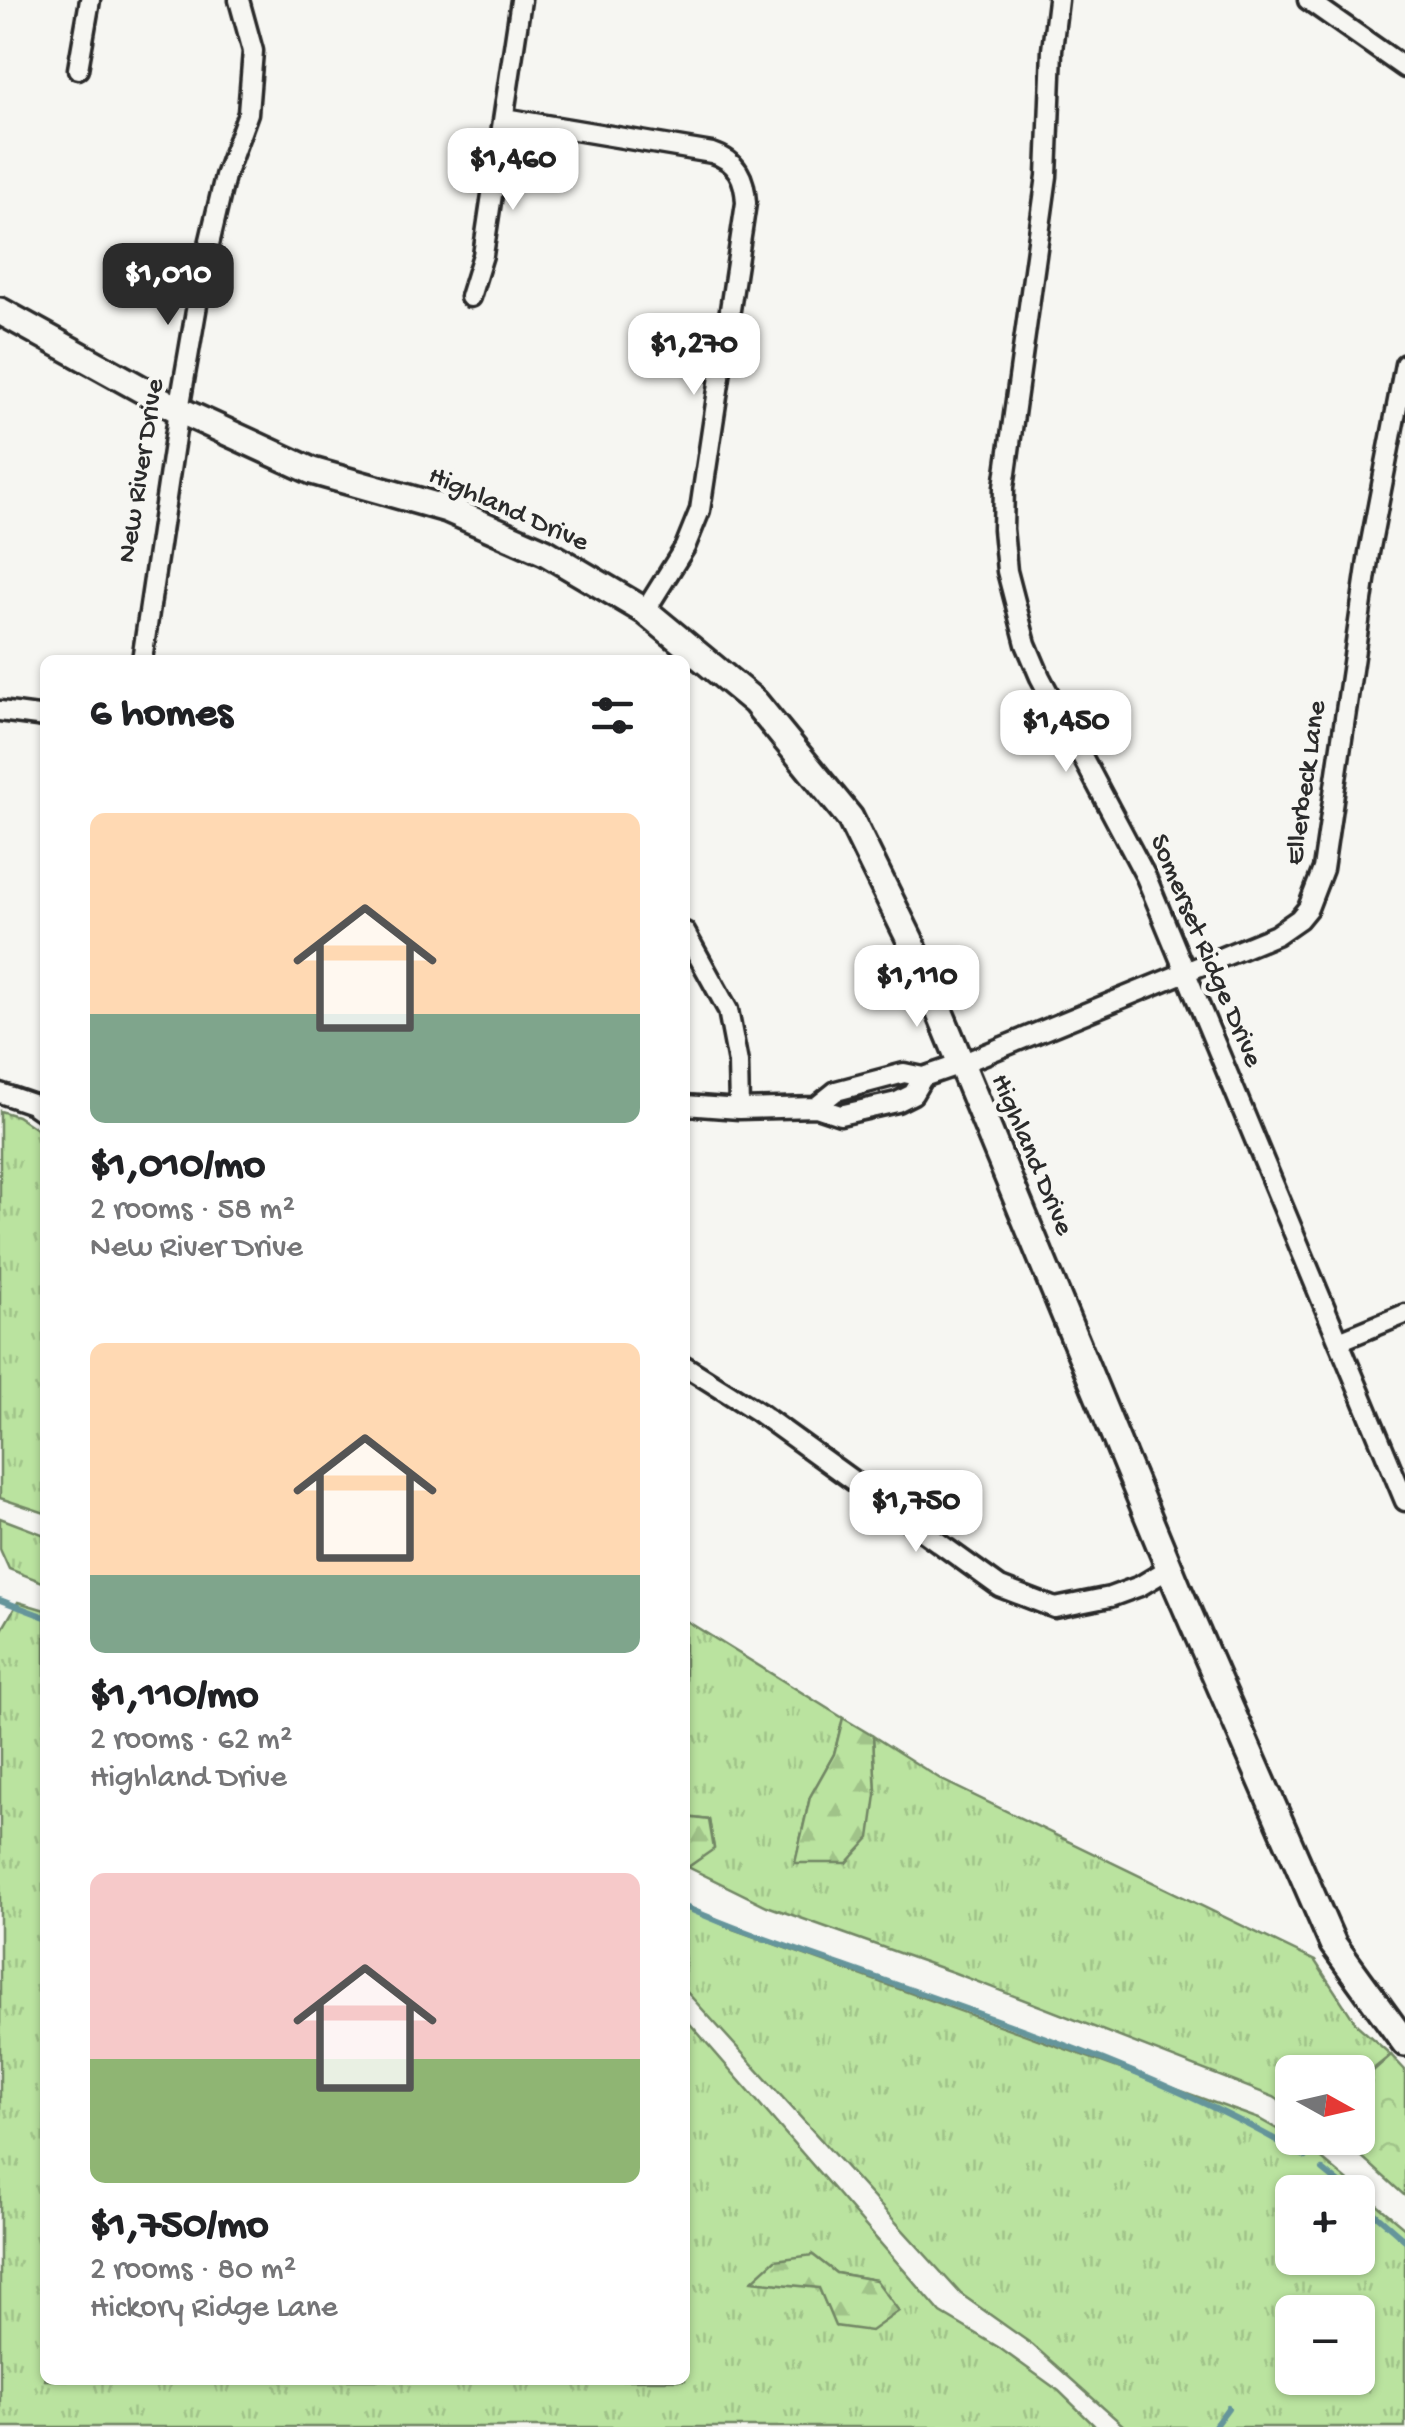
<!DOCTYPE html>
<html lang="en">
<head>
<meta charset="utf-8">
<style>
	:root { --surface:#fff; --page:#f6f6f6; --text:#202124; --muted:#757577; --accent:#2b2b2b }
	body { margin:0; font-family:"Gochi Hand",sans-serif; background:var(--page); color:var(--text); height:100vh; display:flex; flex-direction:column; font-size:38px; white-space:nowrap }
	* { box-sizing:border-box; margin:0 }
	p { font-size:32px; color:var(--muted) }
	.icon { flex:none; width:55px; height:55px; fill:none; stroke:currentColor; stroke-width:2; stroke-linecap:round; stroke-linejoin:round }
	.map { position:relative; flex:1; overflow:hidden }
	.side { position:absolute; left:40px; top:655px; width:650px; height:1730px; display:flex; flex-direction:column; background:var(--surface); border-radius:15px; box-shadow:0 2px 8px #0004 }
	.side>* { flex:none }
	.needle { width:65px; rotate:98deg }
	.buttons { position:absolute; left:1275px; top:2055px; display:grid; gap:20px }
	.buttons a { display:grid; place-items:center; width:100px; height:100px; border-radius:15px; background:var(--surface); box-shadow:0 2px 8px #0004; font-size:50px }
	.price { position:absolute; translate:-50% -85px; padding:0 22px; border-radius:20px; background:#fff; color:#222; font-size:32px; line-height:65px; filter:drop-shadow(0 2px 5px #0008) }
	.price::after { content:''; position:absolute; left:50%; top:60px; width:30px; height:22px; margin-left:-15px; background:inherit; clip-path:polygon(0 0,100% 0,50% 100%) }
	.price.current { background:var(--accent); color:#fff }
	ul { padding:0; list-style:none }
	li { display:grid; align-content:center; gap:20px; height:530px; padding:0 50px }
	li span { display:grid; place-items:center; height:310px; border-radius:15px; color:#555 }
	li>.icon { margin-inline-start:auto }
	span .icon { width:180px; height:180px; fill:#fffc; stroke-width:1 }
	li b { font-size:42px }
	h2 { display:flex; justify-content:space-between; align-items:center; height:120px; padding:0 50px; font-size:42px }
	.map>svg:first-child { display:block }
	.grass { fill:url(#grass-tufts); stroke:#728765; stroke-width:2.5; fill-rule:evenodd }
	.forest { fill:url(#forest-firs); stroke:#728765; stroke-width:2.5 }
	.park { fill:url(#park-crowns); stroke:#728765; stroke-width:2.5 }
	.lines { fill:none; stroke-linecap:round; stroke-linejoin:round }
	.stream { stroke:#65959b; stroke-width:6 }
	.street-casing { stroke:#2b2b2b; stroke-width:25 }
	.secondary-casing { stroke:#2b2b2b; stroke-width:32 }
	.street { stroke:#f6f6f2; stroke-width:18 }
	.secondary { stroke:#f6f6f2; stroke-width:25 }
	.labels { text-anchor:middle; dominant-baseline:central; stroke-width:9; stroke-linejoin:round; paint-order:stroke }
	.street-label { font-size:28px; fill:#2b2b2b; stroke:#f6f6f2 }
</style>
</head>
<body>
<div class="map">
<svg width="1405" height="2427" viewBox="0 0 1405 2427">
	<defs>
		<pattern id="grass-tufts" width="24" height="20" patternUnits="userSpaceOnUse" patternTransform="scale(2.5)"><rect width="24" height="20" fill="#bae39f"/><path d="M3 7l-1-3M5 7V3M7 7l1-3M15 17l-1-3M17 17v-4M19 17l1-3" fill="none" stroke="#a0c389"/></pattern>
		<pattern id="forest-firs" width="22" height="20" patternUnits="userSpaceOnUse" patternTransform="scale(2.5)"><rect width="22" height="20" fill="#bae39f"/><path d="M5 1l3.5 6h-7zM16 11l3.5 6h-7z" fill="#a0c389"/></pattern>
		<pattern id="park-crowns" width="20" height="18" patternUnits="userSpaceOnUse" patternTransform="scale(2.5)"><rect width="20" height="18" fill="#bae39f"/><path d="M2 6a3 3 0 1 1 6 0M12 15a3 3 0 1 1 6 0" fill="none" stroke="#a0c389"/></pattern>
	</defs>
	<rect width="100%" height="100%" fill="#f6f6f2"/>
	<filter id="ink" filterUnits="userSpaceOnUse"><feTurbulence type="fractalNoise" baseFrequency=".01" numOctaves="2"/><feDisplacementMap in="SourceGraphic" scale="20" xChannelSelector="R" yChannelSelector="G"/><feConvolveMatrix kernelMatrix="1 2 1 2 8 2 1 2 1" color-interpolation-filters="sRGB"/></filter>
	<g filter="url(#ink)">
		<path class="grass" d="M0,1111L17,1116L45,1135V1513L0,1498Z
			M0,1518L45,1535V1583L9,1569L0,1549Z
			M18,1602L45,1610V2380H685V2018L941,2313L998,2347L1059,2391L1096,2427H0V1633ZM813,2255L836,2273L876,2280L836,2326L819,2288Z
			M685,1620L843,1718L834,1754L810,1797L795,1863L876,1795L873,1736L942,1780L1315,1961L1357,2025L1391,2055L1358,2081V2072H1292V2109L1274,2097L955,1973L767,1906L688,1867L714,1848L709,1820L685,1817Z
			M685,1906L730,1928L1259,2119L1304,2144L1405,2228V2427H1125L1033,2345L961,2294L685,1990ZM1292,2192H1358V2258H1292ZM1292,2312H1358V2378H1292Z"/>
		<path class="forest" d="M843,1718L873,1736L876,1795L870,1838L847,1863H795L810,1797L834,1754Z
			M685,1817L709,1820L714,1849L688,1867H685Z
			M813,2255L836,2273L876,2280L899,2311L871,2331L835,2326L819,2288L752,2281L775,2260Z"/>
		<path class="park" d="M1391,2055L1405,2070V2196L1360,2155L1373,2071Z"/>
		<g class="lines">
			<path class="stream" d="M0,1600L45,1617
				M685,1907C739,1931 794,1949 849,1968C1004,2023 1164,2073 1306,2157
				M1323,2170L1350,2192
				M1358,2199L1405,2240
				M1214,2427L1228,2408"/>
			<defs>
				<path id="street" d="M1058,0L1052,50L1047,176L1004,487L1003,529L1007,571L1026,644L1040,677L1146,877L1405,1501
					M1308,0L1405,68
					M78,69L90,0
					M504,118L712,153C737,161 745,178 746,203L700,510L685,547L645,611
					M470,297L483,255L521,0
					M142,660L179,410L203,270L225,176L248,113L253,51L239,0
					M0,711L45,717
					M685,932L728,1010L738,1063L739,1109
					M0,1093L32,1104L45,1113
					M685,1105L739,1109L816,1107L840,1115L897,1102L913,1094L923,1077
					M816,1107L836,1091L904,1073L923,1077L961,1064L1276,935L1299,919L1308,908L1323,869L1369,553L1405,364
					M1339,1341L1405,1314
					M685,1366L758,1412L1000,1587L1055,1608L1110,1597L1140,1586L1170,1568"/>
				<path id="secondary" d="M0,311L179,410L312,471L447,509L545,552L645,611L755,702L850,818L910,940L1178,1589L1333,1944L1405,2043"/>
			</defs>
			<use href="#street" class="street-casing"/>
			<use href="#secondary" class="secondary-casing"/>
			<use href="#street" class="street"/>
			<use href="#secondary" class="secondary"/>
		</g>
	</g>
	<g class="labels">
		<g class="street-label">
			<text transform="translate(142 471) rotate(-81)">New River Drive</text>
			<text transform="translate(508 510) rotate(24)">Highland Drive</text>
			<text transform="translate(1307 783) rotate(-82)">Ellerbeck Lane</text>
			<text transform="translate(1205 951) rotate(67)">Somerset Ridge Drive</text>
			<text transform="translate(1031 1155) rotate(67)">Highland Drive</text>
		</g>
	</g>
</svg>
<div class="buttons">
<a><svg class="needle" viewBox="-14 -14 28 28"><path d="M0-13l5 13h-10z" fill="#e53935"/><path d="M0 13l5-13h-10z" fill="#757577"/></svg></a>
<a>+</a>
<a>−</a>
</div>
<b class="price" style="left:513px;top:213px">$1,460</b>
<b class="price current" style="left:168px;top:328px">$1,010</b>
<b class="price" style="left:694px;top:398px">$1,270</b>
<b class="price" style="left:1066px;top:775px">$1,450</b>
<b class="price" style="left:917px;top:1030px">$1,110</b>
<b class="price" style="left:916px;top:1555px">$1,750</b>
<section class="side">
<h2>6 homes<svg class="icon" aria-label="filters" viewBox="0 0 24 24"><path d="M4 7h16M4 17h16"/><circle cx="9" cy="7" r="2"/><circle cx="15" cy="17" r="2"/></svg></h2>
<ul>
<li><span style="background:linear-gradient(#ffd9b3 65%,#7fa58c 0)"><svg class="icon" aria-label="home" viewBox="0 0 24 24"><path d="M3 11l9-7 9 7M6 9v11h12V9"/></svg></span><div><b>$1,010/mo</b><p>2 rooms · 58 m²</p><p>New River Drive</p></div></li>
<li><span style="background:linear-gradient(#ffd9b3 75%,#7fa58c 0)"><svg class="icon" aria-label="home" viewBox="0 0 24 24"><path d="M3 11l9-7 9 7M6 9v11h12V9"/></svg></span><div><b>$1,110/mo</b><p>2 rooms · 62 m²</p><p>Highland Drive</p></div></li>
<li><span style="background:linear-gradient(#f6c9c9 60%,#8fb573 0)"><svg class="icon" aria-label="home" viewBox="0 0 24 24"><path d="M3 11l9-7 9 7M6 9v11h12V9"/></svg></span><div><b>$1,750/mo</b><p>2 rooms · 80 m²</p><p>Hickory Ridge Lane</p></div></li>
</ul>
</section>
</div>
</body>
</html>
